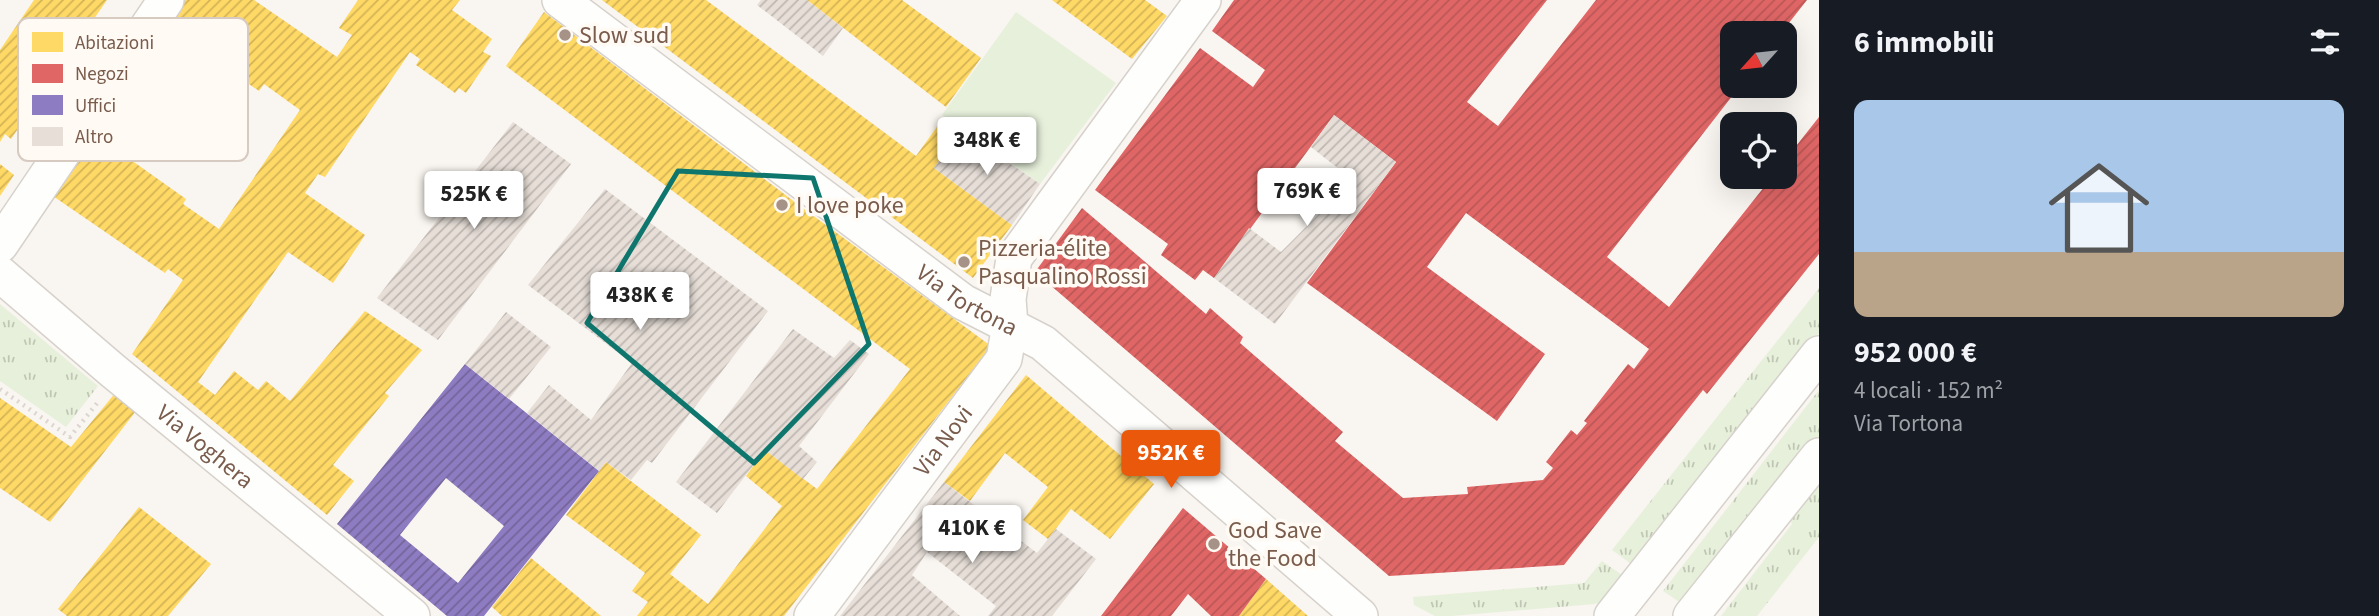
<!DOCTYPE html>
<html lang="it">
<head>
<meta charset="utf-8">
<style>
	:root { --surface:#171b24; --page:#20242c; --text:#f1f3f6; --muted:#9ea1a6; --accent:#ea580c }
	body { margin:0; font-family:"Source Sans 3",sans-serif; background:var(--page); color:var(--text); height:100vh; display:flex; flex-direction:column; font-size:26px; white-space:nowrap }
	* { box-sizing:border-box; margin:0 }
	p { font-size:23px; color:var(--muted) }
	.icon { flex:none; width:38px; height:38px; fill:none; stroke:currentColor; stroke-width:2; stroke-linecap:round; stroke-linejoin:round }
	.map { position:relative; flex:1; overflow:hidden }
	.drawer { display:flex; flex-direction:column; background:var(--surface); width:560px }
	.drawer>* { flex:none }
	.needle { width:46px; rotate:243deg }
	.controls { position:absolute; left:1720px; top:21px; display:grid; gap:14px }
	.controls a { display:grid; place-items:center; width:77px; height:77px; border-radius:14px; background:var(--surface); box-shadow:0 7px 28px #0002; font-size:35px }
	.price { position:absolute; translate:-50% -60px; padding:0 16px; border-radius:7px; background:#fff; color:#222; font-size:23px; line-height:46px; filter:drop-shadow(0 2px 4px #0008) }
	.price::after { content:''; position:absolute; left:50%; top:42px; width:21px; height:16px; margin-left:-10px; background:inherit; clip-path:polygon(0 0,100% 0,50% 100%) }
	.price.on { background:var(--accent); color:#fff }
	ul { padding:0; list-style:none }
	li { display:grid; align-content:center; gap:14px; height:371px; padding:0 35px }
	li span { display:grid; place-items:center; height:217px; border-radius:14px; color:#555 }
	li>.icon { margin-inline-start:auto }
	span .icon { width:126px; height:126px; fill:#fffc; stroke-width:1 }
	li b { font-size:30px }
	h2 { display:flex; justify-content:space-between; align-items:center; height:84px; padding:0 35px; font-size:30px }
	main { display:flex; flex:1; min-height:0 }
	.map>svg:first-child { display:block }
	.grass { fill:url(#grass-tufts) }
	.pitch { fill:#e7f0db }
	.homes { fill:url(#homes-hatch) }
	.shops { fill:url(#shops-hatch) }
	.offices { fill:url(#offices-hatch); fill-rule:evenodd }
	.building { fill:url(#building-hatch) }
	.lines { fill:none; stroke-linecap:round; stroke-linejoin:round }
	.street-casing { stroke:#d7d1cb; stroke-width:38 }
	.path { stroke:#dcd5d0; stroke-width:4.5; stroke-dasharray:2 5; stroke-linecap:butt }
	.street { stroke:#fefefd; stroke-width:35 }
	.marked { fill:none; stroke:#0f766e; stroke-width:5; stroke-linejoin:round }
	.poi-dot { fill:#a69286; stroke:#fffaf3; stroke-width:2.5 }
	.labels { text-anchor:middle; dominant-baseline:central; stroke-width:7; stroke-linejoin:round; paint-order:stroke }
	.poi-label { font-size:24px; fill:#7a5c4d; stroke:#fffaf3; text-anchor:start }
	.street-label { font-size:24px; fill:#7a5c4d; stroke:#fffaf3 }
	.key { fill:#fffaf3; stroke:#d7cbc1; stroke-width:2 }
	.key-label { font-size:19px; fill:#7a5c4d }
</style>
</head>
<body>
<main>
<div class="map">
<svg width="1819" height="616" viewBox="0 0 1819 616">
	<defs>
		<pattern id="grass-tufts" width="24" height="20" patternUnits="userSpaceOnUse" patternTransform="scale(1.75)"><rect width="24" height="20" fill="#e7f0db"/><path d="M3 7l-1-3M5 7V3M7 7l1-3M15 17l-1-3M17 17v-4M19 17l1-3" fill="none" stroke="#c0c6b4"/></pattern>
		<pattern id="homes-hatch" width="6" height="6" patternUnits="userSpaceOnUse" patternTransform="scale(1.75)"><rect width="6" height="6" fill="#ffd966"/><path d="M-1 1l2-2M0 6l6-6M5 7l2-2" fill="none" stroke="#d3b356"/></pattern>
		<pattern id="shops-hatch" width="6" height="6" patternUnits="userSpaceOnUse" patternTransform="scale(1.75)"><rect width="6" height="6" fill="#e06666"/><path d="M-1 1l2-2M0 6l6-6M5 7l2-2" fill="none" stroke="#bb5756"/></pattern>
		<pattern id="offices-hatch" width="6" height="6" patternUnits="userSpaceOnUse" patternTransform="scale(1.75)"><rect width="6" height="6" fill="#8e7cc3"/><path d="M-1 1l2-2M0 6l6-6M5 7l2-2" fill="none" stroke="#746498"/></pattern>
		<pattern id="building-hatch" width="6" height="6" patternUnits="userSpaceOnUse" patternTransform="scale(1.75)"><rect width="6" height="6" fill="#e6ded7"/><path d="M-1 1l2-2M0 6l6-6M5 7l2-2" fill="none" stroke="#bfb7b1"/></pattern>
	</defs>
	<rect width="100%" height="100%" fill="#f9f5f0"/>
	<path class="grass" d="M1819,288V333L1634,566L1612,550Z
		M0,304L98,386L66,427L0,381Z
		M1819,390V437L1687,607L1663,591Z
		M1819,471V537L1757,616H1721L1792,524L1787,512Z
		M1602,561L1625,577L1609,598L1595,604L1451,616H1435L1414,605L1413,597L1584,583Z"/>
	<path class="pitch" d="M1016,12L1116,83L1040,184L942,115Z"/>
	<path class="homes" d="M34,0H107L11,139L5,134L0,142V50Z
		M184,0H254L337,57L352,35L339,28L358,0H460L452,10L492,39L483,52L491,56L466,93L459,88L455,93L416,65L420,59L410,52L325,177L318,174L305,193L365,235L333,283L288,252L198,382L215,395L234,371L258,390L266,381L290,401L365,311L422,350L385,393L389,396L333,465L354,481L327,515L132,354L183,280L168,269L165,273L50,194L93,133L186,199L183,204L219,229L300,110L264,84L259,91L166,26Z
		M602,0H706L916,156L944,117L961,130L934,168L1012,225L973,278Z
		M807,0H902L981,58L946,107Z
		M1052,0H1145L1167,16L1132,59Z
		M544,12L800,206L991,346L784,616H637L648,602L632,591L645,573L566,515L606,462L701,535L670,574L708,604L782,506L746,476L765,450L817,489L910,369L506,66Z
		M0,164L14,175L0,196Z
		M1026,375L1154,484L1110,539L1071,509L1048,539L1023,520L1048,487L1005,453L970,501L944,482Z
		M116,392L136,411L50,522L0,488V398L71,447Z
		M139,507L211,564L168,616H67L58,609Z
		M531,558L601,616H502L492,607Z
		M1266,579L1308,616H1239Z"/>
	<path class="shops" d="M1234,0H1547L1467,102L1498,126L1596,0H1807L1781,33H1732V86H1740L1607,257L1669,307L1772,177H1785V160L1819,117V254L1707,394L1703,390L1564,565L1389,576L1035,272L1082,208L1206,314L1210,308L1243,337L1240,343L1343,432L1335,441L1403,498L1468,494L1467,487L1543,480L1553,468L1546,462L1571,430L1577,435L1587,423L1584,421L1628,364L1634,369L1649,349L1466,213L1427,267L1545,354L1497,421L1307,283L1396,162L1334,115L1214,278L1203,270L1195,280L1161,255L1168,244L1095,190L1200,48L1253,87L1265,70L1212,31Z
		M1183,508L1266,579L1239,616H1211L1188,594L1171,616H1101Z"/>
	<path class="offices" d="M465,364L599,471L484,616H447L337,524ZM446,478L504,526L458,583L400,535Z"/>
	<path class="building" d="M761,0H807L843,28L823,56L757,5Z
		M1334,115L1396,162L1275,324L1214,278L1249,228L1281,252L1353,180L1311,147Z
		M513,122L571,164L438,340L377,298Z
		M961,130L1040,184L1012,225L934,168Z
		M605,189L768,311L652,463L647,460L631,480L606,462L599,471L527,413L549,385L591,420L632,363L528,285Z
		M506,312L551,347L509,399L465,364Z
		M793,329L834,358L850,340L869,354L799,446L817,462L803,479L765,450L717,513L676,482Z
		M944,482L1037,553L1056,529L1096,559L1052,616H988L996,606L927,552L912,575L960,616H840Z"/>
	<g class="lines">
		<defs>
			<g id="street">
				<path id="s1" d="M560,0L963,302L1043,343L1360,616"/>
				<path d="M0,245L166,0"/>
				<path id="s2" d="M0,274L112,370L412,616"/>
				<path id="s3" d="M812,616L1004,359L1010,325L1008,299L1014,258L1203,0"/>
				<path d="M1612,616L1819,354"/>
				<path d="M1691,616L1819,456"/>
			</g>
		</defs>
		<use href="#street" class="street-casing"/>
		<path class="path" d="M0,389L70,437L98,402"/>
		<use href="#street" class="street"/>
	</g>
	<path class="marked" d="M678,171L813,178L869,344L754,463L587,323Z"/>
	<g class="poi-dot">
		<circle cx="565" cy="35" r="7"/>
		<circle cx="782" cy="205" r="7"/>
		<circle cx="964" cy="262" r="7"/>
		<circle cx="1214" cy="544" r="7"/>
	</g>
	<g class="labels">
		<g class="poi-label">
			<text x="579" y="35">Slow sud</text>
			<text x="796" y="205">I love poke</text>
			<text x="978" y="248">Pizzeria-élite<tspan x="978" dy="28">Pasqualino Rossi</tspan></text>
			<text x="1228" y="530">God Save<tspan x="1228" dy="28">the Food</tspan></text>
		</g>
		<g class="street-label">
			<text stroke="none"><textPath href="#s1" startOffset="506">Via Tortona</textPath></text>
			<text stroke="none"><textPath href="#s3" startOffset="219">Via Novi</textPath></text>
			<text stroke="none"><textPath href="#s2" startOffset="268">Via Voghera</textPath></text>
		</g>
	</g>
	<rect x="18" y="18" width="230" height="143" rx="10" class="key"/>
	<rect x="32" y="32" width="31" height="20" fill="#ffd966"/>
	<rect x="32" y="64" width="31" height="19" fill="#e06666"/>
	<rect x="32" y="95" width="31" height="20" fill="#8e7cc3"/>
	<rect x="32" y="127" width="31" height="19" fill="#e6ded7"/>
	<g class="key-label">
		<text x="75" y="49">Abitazioni</text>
		<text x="75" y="80">Negozi</text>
		<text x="75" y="112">Uffici</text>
		<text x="75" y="143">Altro</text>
	</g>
</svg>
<div class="controls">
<a><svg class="needle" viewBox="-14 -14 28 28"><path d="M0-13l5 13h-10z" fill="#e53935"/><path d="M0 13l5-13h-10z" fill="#9ea1a6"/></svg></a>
<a><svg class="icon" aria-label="locate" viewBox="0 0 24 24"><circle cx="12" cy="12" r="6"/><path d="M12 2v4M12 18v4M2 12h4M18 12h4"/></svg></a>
</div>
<b class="price" style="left:987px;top:177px">348K €</b>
<b class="price" style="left:1307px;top:228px">769K €</b>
<b class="price" style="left:474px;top:231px">525K €</b>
<b class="price" style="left:640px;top:332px">438K €</b>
<b class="price on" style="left:1171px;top:490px">952K €</b>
<b class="price" style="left:972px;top:565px">410K €</b>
</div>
<section class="drawer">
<h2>6 immobili<svg class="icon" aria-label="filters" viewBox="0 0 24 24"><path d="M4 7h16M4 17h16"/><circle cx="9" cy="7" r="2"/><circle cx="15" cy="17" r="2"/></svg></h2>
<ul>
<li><span style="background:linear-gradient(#a9c7e8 70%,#b9a48a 0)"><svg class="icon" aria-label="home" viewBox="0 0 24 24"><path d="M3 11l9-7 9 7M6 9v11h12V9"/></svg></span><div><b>952 000 €</b><p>4 locali · 152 m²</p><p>Via Tortona</p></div></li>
</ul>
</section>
</main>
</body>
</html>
